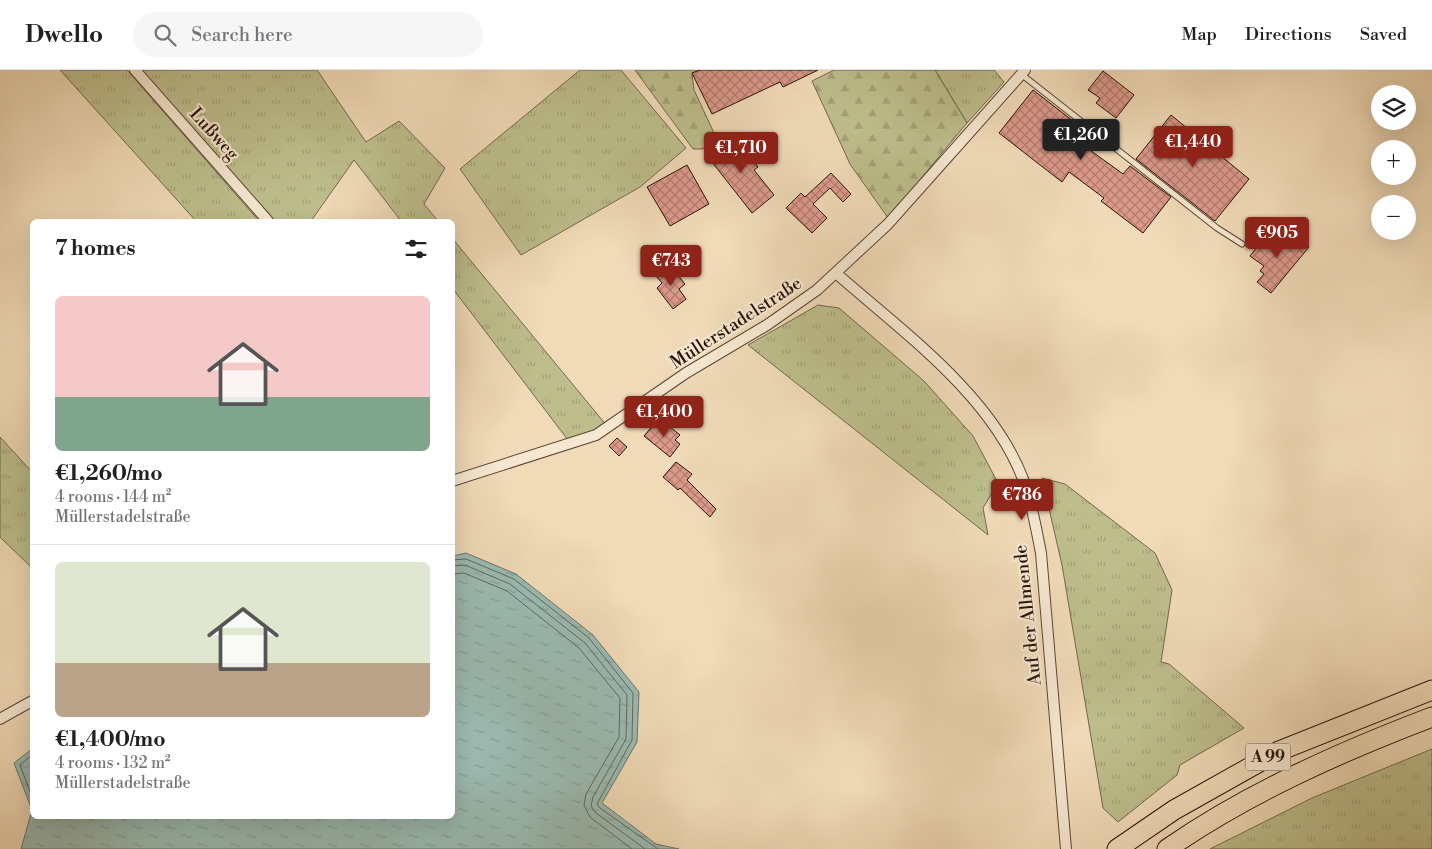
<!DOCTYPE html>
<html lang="en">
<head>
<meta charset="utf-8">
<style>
	:root { --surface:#fff; --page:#f6f6f6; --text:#202124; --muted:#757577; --line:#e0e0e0; --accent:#8f2418 }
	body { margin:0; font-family:"Libre Bodoni",serif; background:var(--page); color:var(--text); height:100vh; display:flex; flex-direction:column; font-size:19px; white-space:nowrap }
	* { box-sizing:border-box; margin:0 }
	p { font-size:16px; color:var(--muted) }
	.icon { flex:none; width:28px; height:28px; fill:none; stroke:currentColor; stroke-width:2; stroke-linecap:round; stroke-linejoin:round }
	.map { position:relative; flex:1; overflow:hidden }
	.side { position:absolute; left:30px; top:149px; width:425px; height:600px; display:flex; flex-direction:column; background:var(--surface); border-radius:8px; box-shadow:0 5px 20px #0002 }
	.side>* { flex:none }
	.fabs { position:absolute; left:1371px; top:15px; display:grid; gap:10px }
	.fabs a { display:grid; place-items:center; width:45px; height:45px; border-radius:50%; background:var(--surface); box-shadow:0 5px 20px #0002; font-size:25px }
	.price { position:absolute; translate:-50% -42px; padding:0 11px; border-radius:5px; background:var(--accent); color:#fff; font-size:16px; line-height:32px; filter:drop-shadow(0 1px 2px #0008) }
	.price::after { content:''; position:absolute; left:50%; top:30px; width:15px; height:11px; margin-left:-8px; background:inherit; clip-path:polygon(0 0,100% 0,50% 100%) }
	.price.current { background:#222; color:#fff }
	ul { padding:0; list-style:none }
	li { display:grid; align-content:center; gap:10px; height:265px; padding:0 25px }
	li+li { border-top:1px solid var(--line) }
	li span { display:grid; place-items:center; height:155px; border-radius:8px; color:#555 }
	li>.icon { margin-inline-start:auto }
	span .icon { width:90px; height:90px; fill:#fffc; stroke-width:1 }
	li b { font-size:21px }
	h2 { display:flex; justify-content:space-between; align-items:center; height:60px; padding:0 25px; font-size:21px }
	header { display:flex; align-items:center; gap:30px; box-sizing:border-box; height:70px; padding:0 25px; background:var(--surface); border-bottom:1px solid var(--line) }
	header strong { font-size:24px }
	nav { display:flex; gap:28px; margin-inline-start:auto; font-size:18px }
	.search { width:350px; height:45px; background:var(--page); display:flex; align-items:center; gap:12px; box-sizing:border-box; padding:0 18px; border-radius:28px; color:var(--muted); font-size:19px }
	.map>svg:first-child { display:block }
	.grass { fill:url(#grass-tufts); stroke:#74684b }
	.forest { fill:url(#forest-firs); stroke:#74684b }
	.water { fill:url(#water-ripples); stroke:#6d776e }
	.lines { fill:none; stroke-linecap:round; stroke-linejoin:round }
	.shore { stroke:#62665e; stroke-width:1 }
	.building { fill:url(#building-cross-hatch); stroke:#2a130a }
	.lane-casing { stroke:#5c4535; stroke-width:7 }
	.street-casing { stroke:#5c4535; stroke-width:12 }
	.highway-casing { stroke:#2a130a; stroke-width:21 }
	.lane { stroke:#f5e7d0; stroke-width:5 }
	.street { stroke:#f5e7d0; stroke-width:10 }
	.highway { stroke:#f0dab7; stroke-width:19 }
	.labels { text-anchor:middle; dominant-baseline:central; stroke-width:4.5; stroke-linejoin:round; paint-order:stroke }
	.shield { fill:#f5e7d0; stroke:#675345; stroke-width:1 }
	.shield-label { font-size:16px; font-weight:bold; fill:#2a130a }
	.street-label { font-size:18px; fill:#2a130a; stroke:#f5e7d0 }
</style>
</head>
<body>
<header>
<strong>Dwello</strong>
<div class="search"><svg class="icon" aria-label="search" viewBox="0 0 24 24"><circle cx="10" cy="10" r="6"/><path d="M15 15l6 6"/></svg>Search here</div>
<nav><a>Map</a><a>Directions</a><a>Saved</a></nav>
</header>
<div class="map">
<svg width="1432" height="779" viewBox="0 0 1432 779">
	<defs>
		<pattern id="grass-tufts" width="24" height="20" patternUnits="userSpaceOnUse" patternTransform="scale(1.25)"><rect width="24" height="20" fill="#bdbe8c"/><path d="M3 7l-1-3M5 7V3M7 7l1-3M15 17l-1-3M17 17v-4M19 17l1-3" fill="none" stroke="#a3a277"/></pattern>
		<pattern id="forest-firs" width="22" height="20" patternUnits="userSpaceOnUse" patternTransform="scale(1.25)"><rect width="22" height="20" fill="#bdbe8c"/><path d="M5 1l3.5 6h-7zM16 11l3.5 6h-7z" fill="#a3a277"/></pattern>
		<pattern id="water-ripples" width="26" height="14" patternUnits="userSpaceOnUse" patternTransform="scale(1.25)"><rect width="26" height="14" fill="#9abab1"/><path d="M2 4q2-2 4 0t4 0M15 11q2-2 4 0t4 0" fill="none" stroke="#859f97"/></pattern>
		<pattern id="building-cross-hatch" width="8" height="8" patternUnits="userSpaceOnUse" patternTransform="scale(1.25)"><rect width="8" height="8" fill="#dc9a8b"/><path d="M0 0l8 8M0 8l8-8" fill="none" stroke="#b37c70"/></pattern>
	</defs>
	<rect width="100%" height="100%" fill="#f0dab7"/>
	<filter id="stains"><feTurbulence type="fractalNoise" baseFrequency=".004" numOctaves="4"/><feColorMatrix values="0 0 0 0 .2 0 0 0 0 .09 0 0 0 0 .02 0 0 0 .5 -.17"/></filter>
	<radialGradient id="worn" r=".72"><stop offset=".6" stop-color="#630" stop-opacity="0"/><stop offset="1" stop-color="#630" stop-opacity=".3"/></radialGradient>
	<path class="grass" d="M60,0H127L259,151H196Z
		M142,0H317L366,72L399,51L445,98L424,134L438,151H401L354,90L311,151H270L265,142Z
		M580,0H621L686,78L640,117L521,185L460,99Z
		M935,0H994L1004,12L967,53Z
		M452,168L607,356L568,370L453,219Z
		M818,235L839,238L924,311L973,366L998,413L983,438L988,465L748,275Z
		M0,367L32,402V498L0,467Z
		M1042,408L1065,414L1155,483L1172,520L1161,592L1169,594L1244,658L1180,695L1177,705L1118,752L1103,738L1062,495Z
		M1432,679V779H1210L1312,728Z"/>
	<path class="forest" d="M635,0H699L692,4L694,20L714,63L703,79H693Z
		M834,0H935L967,53L888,148L850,94L812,11Z"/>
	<path class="water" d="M466,483L516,504L593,565L639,622L637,672L602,733L656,774L679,779H21L32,740L14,693L32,679V746H452L453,486Z"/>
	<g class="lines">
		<path class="shore" d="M452,490L466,489L514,509L589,568L633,623L632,670L597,734L600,738L658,779
			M452,496L465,495L510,514L585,573L627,625L626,669L593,727L591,736L596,743L645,779
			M452,504L464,503L507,521L579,578L620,628L619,667L586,724L584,735L590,747L632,779
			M32,685L20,695L32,727"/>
	</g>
	<path class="building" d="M700,0H818L783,17L780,12L712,44L692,3Z
		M1103,1L1134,25L1116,48L1096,33L1100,28L1088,20Z
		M1033,20L1095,68L1087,78L1123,104L1130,96L1171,127L1143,163L1101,131L1104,128L1069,102L1062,112L999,63Z
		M1171,45L1249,109L1215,151L1136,89Z
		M734,66L758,97L754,100L774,125L752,143L708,87Z
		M687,95L709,134L670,156L647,117Z
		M831,103L851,124L843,132L830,118L813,134L827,148L812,163L786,138L801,123L805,127Z
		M1270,161L1283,171L1287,167L1296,174L1299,170L1309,177L1271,223L1257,212L1264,204L1260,201L1264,196L1250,186Z
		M670,195L685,214L679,219L686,229L673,239L657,218L662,213L656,206Z
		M655,353L660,358L665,353L680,365L675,370L680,374L670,387L644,366Z
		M617,368L627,377L619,386L609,376Z
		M676,392L692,404L687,410L716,439L710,447L680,418L678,420L663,407Z"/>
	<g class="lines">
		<defs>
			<path id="lane" d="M1021,4L1217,158L1242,174"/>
			<path id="street" d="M135,0L268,151
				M837,204C903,262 991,325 1023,409C1032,433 1036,458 1041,483L1066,779
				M452,411L596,365L686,303L767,255L817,220L888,154L1025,0
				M0,649L32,631"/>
			<path id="highway" d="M1117,779L1174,740L1279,681L1432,620
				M1167,779C1248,723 1340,682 1432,647"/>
		</defs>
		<use href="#lane" class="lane-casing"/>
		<use href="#street" class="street-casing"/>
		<use href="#highway" class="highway-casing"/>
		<use href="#lane" class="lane"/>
		<use href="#street" class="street"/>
		<use href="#highway" class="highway"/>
	</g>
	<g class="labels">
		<rect class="shield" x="1245.5" y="673.5" width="45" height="27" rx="4"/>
		<g class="shield-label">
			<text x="1268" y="687">A 99</text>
		</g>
		<g class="street-label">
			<text transform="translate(214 64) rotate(48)">Lußweg</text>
			<text transform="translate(736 253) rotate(-33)">Müllerstadelstraße</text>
			<text transform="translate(1028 545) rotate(-96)">Auf der Allmende</text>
		</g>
	</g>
	<rect width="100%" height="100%" filter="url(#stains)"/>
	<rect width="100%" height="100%" fill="url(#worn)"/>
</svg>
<div class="fabs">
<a><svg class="icon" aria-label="layers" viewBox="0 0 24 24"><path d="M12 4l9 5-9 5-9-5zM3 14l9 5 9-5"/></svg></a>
<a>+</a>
<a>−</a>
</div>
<b class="price current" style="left:1081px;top:91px">€1,260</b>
<b class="price" style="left:1193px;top:98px">€1,440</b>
<b class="price" style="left:741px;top:104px">€1,710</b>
<b class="price" style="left:1277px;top:189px">€905</b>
<b class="price" style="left:671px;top:217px">€743</b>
<b class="price" style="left:664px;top:368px">€1,400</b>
<b class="price" style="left:1022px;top:451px">€786</b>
<section class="side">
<h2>7 homes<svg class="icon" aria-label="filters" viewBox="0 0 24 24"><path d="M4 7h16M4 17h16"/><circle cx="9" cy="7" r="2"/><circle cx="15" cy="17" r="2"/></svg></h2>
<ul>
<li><span style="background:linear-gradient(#f6c9c9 65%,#7fa58c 0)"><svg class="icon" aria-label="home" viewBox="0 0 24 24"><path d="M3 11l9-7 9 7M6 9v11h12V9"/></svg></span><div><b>€1,260/mo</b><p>4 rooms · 144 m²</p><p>Müllerstadelstraße</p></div></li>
<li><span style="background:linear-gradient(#dfe7d0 65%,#b9a48a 0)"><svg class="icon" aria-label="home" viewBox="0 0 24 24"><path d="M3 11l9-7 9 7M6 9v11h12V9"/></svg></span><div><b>€1,400/mo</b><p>4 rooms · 132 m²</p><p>Müllerstadelstraße</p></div></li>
</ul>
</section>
</div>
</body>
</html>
